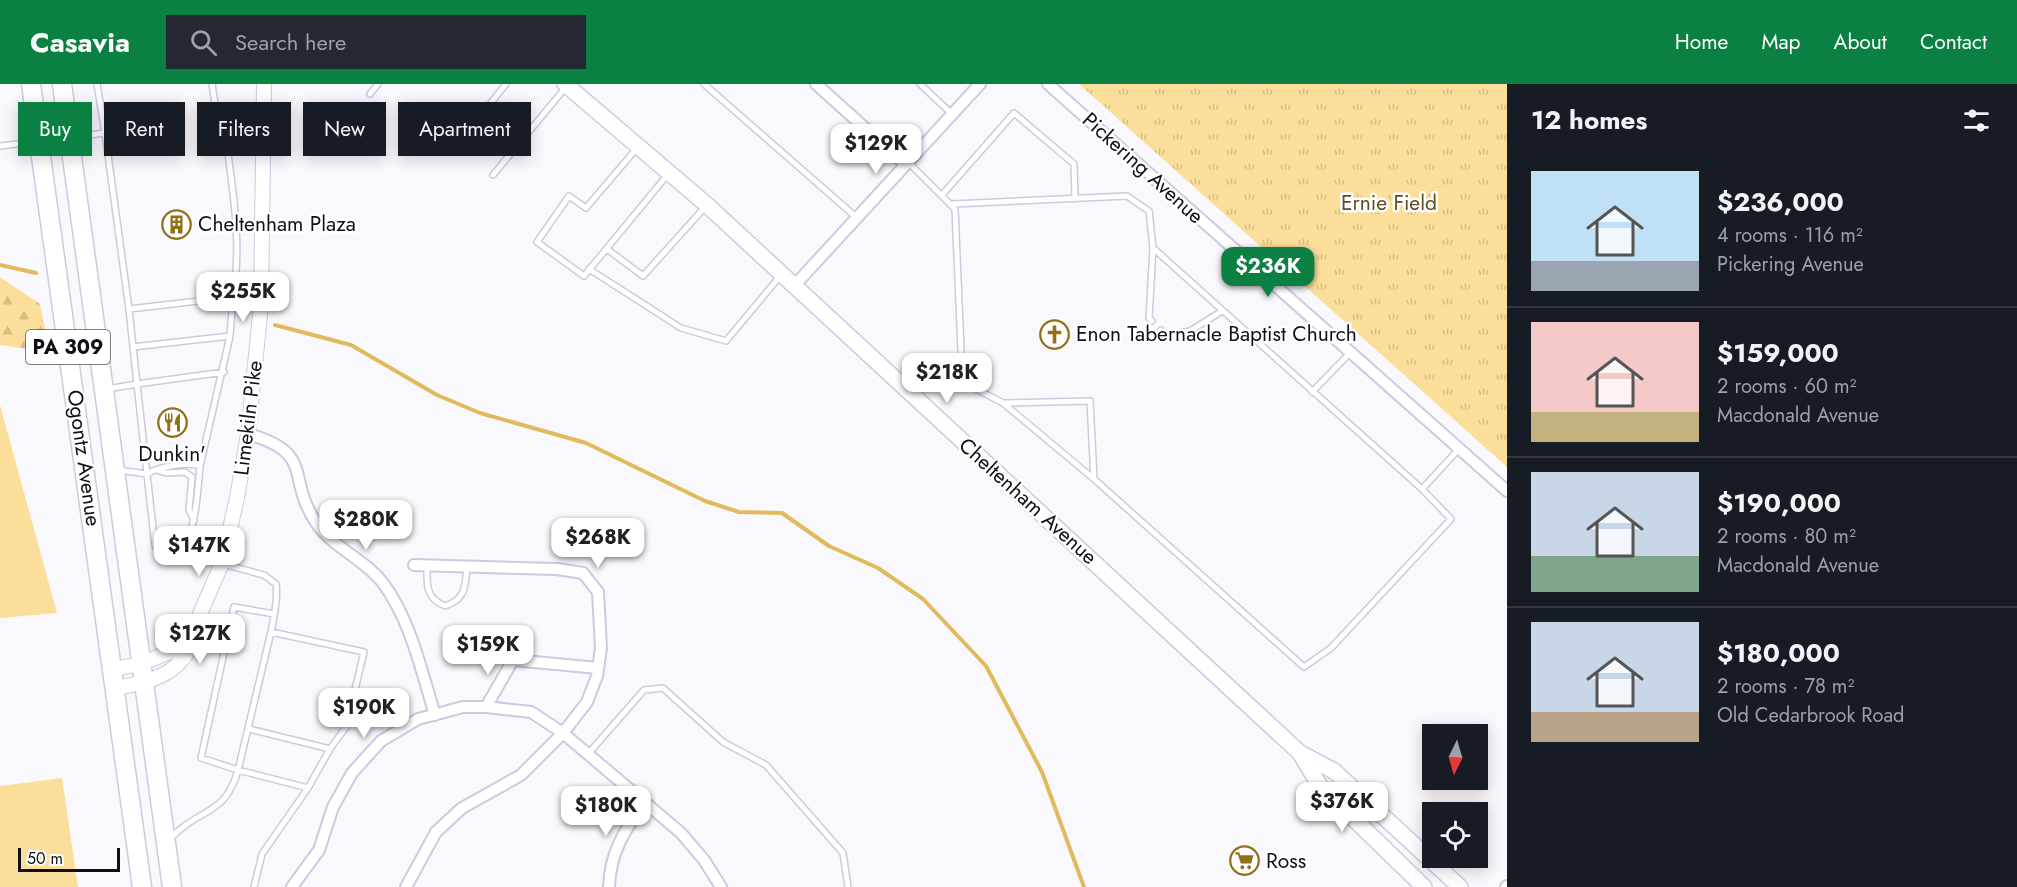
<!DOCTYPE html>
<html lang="en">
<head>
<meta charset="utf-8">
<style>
	:root { --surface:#171b24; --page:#242831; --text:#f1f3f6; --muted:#9ea1a6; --line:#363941; --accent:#0b8043 }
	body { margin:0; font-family:Jost,sans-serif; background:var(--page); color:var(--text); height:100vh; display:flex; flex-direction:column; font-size:22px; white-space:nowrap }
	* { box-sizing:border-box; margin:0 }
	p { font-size:20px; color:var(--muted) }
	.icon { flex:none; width:33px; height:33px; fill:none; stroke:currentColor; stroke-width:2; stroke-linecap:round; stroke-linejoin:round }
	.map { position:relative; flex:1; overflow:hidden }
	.side { display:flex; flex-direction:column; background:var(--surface); width:510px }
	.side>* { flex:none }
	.top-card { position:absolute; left:18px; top:18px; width:570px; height:54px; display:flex; gap:12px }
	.needle { width:39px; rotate:185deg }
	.tools { position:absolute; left:1422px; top:640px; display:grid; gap:12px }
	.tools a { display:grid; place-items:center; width:66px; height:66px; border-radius:0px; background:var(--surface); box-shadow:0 3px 15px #0003; font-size:30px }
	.scale { position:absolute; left:18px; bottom:15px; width:102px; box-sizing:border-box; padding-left:6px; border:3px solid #100e17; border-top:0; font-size:16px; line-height:21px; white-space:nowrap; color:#100e17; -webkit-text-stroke:4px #fff; paint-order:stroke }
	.price { position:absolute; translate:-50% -51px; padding:0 14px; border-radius:12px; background:#fff; color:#222; font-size:20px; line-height:39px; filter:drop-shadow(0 2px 3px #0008) }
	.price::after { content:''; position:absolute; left:50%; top:36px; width:18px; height:14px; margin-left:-9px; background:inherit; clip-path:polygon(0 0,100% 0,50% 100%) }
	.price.current { background:var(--accent); color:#fff }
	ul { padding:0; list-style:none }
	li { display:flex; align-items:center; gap:18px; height:150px; padding:0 24px }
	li+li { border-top:2px solid var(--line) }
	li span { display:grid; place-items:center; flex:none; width:168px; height:120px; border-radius:0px; color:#555 }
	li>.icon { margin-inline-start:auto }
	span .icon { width:72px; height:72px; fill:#fffc; stroke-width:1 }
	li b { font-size:26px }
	h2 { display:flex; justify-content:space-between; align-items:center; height:72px; padding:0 24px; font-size:26px }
	.tag { padding:0 21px; border-radius:0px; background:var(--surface); box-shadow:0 3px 15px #0003; font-size:21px; line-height:54px }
	.tag.current { background:var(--accent); color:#fff }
	header { display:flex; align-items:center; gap:36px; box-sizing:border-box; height:84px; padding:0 30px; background:var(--accent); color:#fff }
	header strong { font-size:28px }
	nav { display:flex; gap:33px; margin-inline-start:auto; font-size:21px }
	.search { width:420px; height:54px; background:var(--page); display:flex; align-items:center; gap:15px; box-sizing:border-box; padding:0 21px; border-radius:0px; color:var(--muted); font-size:22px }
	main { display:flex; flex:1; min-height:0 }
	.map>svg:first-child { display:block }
	.grass { fill:#fbde9a }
	.forest { fill:url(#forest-firs) }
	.park { fill:url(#park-tufts) }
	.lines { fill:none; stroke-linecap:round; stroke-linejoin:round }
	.stream { stroke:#e1ba5c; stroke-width:4 }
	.service-casing { stroke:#cec8e3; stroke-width:8 }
	.minor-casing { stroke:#cec8e3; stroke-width:14 }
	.tertiary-casing { stroke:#cec8e3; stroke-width:16 }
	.secondary-casing { stroke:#cec8e3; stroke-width:18 }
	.trunk-casing { stroke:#cec8e3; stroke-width:21 }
	.service { stroke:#fff; stroke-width:5 }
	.minor { stroke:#fff; stroke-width:10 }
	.tertiary { stroke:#fff; stroke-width:14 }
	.secondary { stroke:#fff; stroke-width:15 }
	.trunk { stroke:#fff; stroke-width:18 }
	.labels { text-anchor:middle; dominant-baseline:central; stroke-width:5; stroke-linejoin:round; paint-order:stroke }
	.shield { fill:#fff; stroke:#58565d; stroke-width:1.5 }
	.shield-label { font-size:20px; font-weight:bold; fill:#100e17 }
	.street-label { font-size:21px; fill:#100e17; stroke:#fff }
	.park-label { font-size:21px; fill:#5d4c25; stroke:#fff }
	.poi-label { font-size:21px; fill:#100e17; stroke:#fff; text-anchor:start }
</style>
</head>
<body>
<header>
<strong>Casavia</strong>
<div class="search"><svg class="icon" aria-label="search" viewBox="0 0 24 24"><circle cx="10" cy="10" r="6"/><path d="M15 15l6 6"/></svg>Search here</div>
<nav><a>Home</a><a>Map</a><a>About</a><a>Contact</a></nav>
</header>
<main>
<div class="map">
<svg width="1507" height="803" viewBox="0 0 1507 803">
	<defs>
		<pattern id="forest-firs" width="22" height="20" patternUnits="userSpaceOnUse" patternTransform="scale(1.5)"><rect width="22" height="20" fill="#fbde9a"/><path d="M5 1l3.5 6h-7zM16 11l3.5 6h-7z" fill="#d6bd84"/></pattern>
		<pattern id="park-tufts" width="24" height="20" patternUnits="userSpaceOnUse" patternTransform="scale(1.5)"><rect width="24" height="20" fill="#fbde9a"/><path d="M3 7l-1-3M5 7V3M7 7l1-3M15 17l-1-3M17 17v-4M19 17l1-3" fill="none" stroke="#d6bd84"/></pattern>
	</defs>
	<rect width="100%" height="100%" fill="#f9f8fd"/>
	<path class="grass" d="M0,321L57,529L0,534Z
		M62,694L78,803H0V702Z"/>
	<path class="forest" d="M0,193L40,220L50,268L0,261Z"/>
	<path class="park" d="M1079,0H1507V383Z
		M453,25L476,44L454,70L432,50Z"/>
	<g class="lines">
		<path class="stream" d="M0,181L36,189
			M275,241L351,261L437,311L480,329L586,359L705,417L739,428L782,429L829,462L878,484L923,515L986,582L1042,688L1084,803"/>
		<defs>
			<path id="service" d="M212,0L216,26L224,39C231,97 243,156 233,213
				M704,0L856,133
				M920,0L952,30
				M370,10L378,0
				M474,40L506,0
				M105,49L129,225L233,213L230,252L133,263L129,225
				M0,62L105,49L97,0
				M637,64L586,124L569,112L537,158L584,192L669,89
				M908,78L955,125L962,289L978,306L1003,319L1094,395L1304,583L1331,564L1451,435L1422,405L1459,365
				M493,91L566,3
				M942,111L1014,29L1074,80L1075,115
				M953,120L1127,112L1149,127L1153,164L1149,234L1152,237
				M1153,164L1422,405
				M607,165L643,192L706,122
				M589,185L681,244L726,257L781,191
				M1161,246L1165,251L1190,247L1222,227
				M133,263L137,300L224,288
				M107,305L137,300L155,462L169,466L186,461C197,430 197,414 200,382C186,378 160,382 147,390L118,386
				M1312,308L1351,268
				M1003,319L1090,317L1094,395
				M200,382L230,252
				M157,386L166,389L185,388L192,393L189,426L194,436
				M223,480L264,491L276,500C278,516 274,532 271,548L238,686L201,674L234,523L274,530
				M427,482C427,500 425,514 445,522C466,515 465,503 467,483
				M271,548L364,568L346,643L330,665
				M588,670L644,606L663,604L723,658L766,681L843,769L848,803
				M170,755C198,724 226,732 238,686L308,704L330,665L249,645
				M254,803L262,770L308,704"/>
			<path id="minor" d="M816,0L905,80
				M1048,0L1507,407
				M794,202L980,0
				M248,350C315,369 286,392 315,437C332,464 365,475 383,499C411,537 421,586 435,631
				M486,623L513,576L598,584
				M292,803L319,766L333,723L352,689L381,657L418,635L463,623H486L531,628L563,649L681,749L704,776L721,803
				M406,803L436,748L462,724L521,691L563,649L587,618L597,592L601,564L598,508L583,489L557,485L414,481
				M609,803C610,770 624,745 645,720
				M1506,803L1507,802"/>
			<path id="tertiary" d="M114,585L140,580L170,568L182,559L197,537L222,479L237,414L248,350L261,221L264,0
				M117,604C158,596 185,589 198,544"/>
			<path id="secondary" d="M565,0L707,121L1300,669L1334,687L1460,803
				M1300,669L1320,702L1424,803"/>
			<path id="trunk" d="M31,0L142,803
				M62,0L172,803"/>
		</defs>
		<use href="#service" class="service-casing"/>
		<use href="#minor" class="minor-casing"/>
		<use href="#tertiary" class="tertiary-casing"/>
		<use href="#secondary" class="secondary-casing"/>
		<use href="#trunk" class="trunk-casing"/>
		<use href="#service" class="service"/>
		<use href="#minor" class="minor"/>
		<use href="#tertiary" class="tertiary"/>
		<use href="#secondary" class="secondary"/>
		<use href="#trunk" class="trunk"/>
	</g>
	<defs>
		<symbol id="building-ring" viewBox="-11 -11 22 22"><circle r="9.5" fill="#fff" stroke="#917116" stroke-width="1.5"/><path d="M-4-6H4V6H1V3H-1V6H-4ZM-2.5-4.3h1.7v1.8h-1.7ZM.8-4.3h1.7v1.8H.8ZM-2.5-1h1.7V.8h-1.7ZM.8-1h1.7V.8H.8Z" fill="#917116"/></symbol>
		<symbol id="church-ring" viewBox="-11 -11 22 22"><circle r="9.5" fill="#fff" stroke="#917116" stroke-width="1.5"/><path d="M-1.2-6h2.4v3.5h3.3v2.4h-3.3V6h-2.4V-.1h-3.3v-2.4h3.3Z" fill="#917116"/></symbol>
		<symbol id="restaurant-ring" viewBox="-11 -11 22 22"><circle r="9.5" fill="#fff" stroke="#917116" stroke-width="1.5"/><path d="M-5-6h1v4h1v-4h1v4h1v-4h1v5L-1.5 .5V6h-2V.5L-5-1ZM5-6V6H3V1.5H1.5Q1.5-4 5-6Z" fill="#917116"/></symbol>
		<symbol id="supermarket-ring" viewBox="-11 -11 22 22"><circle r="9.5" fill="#fff" stroke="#917116" stroke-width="1.5"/><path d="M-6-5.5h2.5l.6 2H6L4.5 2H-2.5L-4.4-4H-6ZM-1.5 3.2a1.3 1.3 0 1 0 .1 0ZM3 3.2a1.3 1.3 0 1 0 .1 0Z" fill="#917116"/></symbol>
	</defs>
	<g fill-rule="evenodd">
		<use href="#building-ring" x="160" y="124" width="33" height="33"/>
		<use href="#church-ring" x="1038" y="234" width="33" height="33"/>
		<use href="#restaurant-ring" x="156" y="322" width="33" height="33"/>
		<use href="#supermarket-ring" x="1228" y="760" width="33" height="33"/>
	</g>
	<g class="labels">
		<rect class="shield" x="26" y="246" width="84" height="34" rx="4.5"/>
		<g class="shield-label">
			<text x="68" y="263">PA 309</text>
		</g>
		<g class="street-label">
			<text transform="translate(1143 84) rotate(42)">Pickering Avenue</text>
			<text transform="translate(248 334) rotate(-83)">Limekiln Pike</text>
			<text transform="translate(84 374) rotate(82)">Ogontz Avenue</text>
			<text transform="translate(1028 417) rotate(42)">Cheltenham Avenue</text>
		</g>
		<g class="park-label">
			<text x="1389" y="119">Ernie Field</text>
		</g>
		<g class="poi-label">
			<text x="198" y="140">Cheltenham Plaza</text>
			<text x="1076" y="250">Enon Tabernacle Baptist Church</text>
			<text x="172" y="370" text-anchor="middle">Dunkin'</text>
			<text x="1266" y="777">Ross</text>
		</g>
	</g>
</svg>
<div class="tools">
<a><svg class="needle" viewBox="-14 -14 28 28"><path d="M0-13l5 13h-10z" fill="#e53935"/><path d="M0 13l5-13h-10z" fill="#9ea1a6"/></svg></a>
<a><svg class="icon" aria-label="locate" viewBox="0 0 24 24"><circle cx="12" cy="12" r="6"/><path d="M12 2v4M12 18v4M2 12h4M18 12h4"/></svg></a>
</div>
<div class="scale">50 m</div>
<b class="price" style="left:876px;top:91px">$129K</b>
<b class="price current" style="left:1268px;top:214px">$236K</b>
<b class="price" style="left:243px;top:239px">$255K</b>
<b class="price" style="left:947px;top:320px">$218K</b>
<b class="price" style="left:366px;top:467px">$280K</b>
<b class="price" style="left:598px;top:485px">$268K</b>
<b class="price" style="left:199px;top:493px">$147K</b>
<b class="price" style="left:200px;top:581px">$127K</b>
<b class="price" style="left:488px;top:592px">$159K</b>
<b class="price" style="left:364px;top:655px">$190K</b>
<b class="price" style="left:1342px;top:749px">$376K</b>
<b class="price" style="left:606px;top:753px">$180K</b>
<div class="top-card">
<a class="tag current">Buy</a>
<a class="tag">Rent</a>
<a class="tag">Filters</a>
<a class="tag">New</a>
<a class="tag">Apartment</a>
</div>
</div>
<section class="side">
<h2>12 homes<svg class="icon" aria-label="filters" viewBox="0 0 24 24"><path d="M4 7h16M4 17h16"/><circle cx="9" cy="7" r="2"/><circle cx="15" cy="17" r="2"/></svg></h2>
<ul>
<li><span style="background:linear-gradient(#bfe0f5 75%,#9aa5b1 0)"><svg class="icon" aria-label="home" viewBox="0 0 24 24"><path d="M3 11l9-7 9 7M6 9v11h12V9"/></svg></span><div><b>$236,000</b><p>4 rooms · 116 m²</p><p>Pickering Avenue</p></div></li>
<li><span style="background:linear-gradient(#f6c9c9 75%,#c2b280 0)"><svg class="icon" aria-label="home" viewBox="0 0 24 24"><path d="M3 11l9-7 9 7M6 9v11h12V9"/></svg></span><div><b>$159,000</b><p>2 rooms · 60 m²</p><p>Macdonald Avenue</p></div></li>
<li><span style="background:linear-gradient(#c9d6e8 70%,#7fa58c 0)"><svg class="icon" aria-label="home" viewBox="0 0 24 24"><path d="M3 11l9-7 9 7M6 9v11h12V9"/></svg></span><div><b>$190,000</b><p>2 rooms · 80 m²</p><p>Macdonald Avenue</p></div></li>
<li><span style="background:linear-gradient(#c9d6e8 75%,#b9a48a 0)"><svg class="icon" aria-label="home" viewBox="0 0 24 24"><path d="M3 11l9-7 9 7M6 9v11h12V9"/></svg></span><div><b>$180,000</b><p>2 rooms · 78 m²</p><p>Old Cedarbrook Road</p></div></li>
</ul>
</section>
</main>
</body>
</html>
